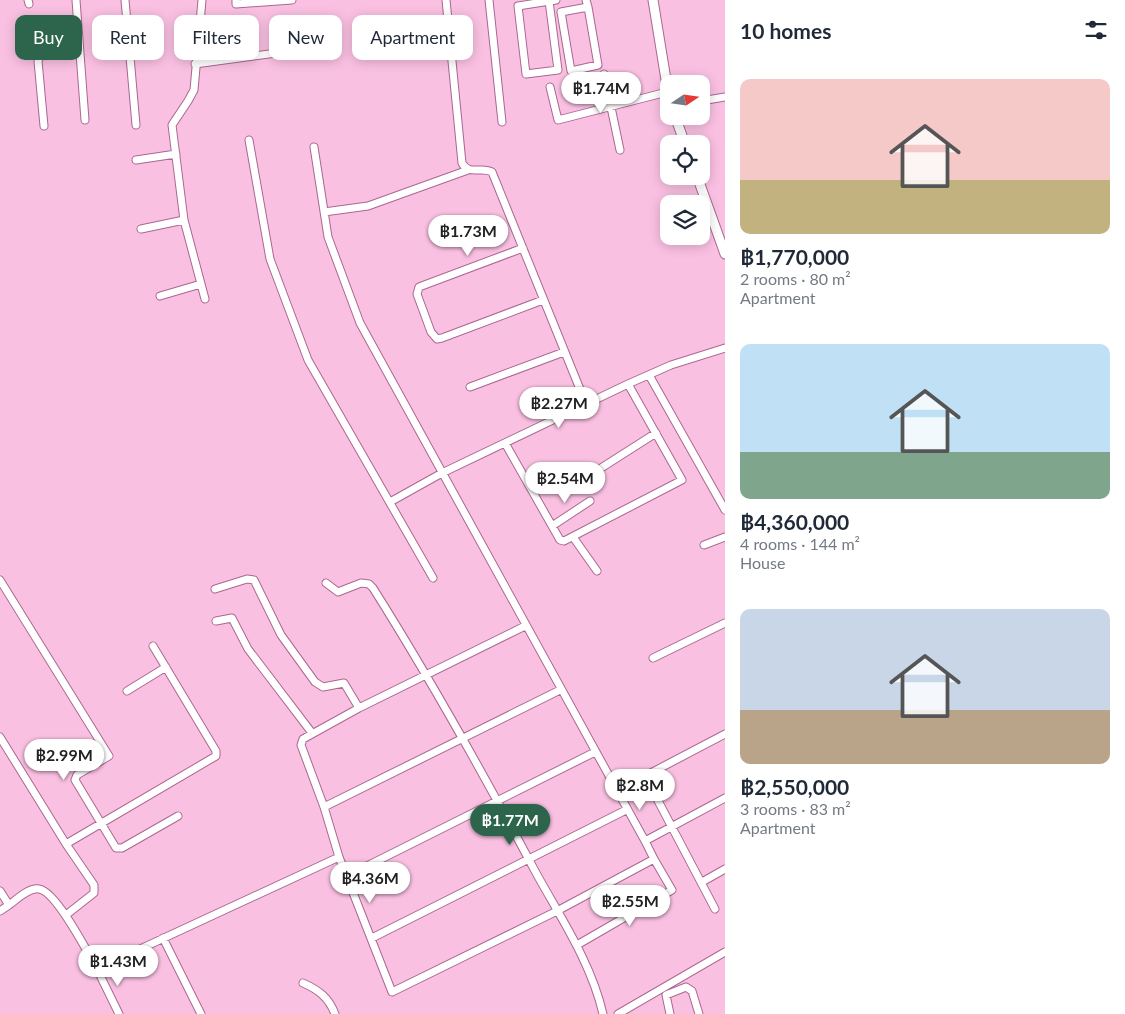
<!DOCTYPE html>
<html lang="en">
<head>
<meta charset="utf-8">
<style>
	:root { --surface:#fff; --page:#f2f2f3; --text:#1f2937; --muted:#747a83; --accent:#2c644c }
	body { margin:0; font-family:Lato,sans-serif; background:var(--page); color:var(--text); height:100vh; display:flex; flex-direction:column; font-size:19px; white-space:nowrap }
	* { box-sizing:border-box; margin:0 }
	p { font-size:16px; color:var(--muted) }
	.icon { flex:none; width:28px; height:28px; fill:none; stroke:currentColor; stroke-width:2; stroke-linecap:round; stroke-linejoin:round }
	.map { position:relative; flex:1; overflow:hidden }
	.drawer { display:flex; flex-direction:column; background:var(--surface); width:400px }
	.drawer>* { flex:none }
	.top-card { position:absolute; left:15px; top:15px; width:475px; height:45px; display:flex; gap:10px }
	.needle { width:32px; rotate:77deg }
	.buttons { position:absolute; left:660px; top:75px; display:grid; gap:10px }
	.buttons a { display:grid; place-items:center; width:50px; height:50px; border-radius:10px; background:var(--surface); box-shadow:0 2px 12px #0003; font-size:25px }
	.price { position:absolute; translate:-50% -42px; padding:0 11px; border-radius:18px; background:#fff; color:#222; font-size:16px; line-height:32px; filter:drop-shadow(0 1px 2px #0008) }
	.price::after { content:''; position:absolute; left:50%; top:30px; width:15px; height:11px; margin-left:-8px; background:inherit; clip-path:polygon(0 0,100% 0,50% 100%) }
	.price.active { background:var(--accent); color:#fff }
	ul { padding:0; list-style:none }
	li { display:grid; align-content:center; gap:10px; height:265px; padding:0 15px }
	li span { display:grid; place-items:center; height:155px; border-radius:10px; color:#555 }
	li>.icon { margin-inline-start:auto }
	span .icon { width:90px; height:90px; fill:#fffc; stroke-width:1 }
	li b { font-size:21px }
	h2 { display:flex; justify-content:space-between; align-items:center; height:60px; padding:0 15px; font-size:21px }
	.pill { padding:0 18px; border-radius:10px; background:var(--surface); box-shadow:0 2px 12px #0003; font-size:18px; line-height:45px }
	.pill.active { background:var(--accent); color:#fff }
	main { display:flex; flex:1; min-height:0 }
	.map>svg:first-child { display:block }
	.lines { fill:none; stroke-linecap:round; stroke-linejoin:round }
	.minor-casing { stroke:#aa6790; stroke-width:9 }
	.tertiary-casing { stroke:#aa6790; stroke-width:11 }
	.minor { stroke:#fff; stroke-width:7 }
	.tertiary { stroke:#fff; stroke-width:9 }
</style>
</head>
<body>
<main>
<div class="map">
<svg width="725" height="1014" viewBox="0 0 725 1014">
	<rect width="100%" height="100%" fill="#fac0e2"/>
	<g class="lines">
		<defs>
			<path id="minor" d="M28,0L29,4
				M76,0L85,120
				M125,0L136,125
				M202,0L194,90L188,101L172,125L184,220L205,299
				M236,0V4L292,0
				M446,0L462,163C469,176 482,166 492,172L586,404
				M489,0L502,122
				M586,0L588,7L598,65L571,71L561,12L588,7
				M549,1L558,70L526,74L518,6L556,0
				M195,64L336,45
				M604,74L620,150
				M550,87L558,120L667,92
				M701,101L725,97
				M44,126L38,61L41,55L80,52
				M249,140L270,259L308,360L433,578
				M314,147L328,237L360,323L645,841
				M136,160L176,154
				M324,212L368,206L468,170
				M141,229L184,220
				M523,248L419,287L417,294L431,332L437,339L442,338L543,300
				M160,296L201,284
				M649,375L725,510
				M470,387L564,352
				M505,443L560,540L564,541L682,480L628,384
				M598,470L656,433
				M390,502L442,473L628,384L671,365L725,348
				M552,526L590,501
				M573,537L597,571
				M704,545L725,537
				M0,580L109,756L77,775L75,780L116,848H122L178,816
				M326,583L338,592L361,583L369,584L373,588C431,680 484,775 535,871C560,917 591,962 603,1014
				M215,589L247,579L254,580L281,635L315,682L323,687L344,683L359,708
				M216,621L232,618L248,649L312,733
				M653,658L725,623
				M127,691L166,667
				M0,737L66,844L94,885V893L66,915
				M324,807L560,690
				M66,844L216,756V751L153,646
				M339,857L324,807L301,745L303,739L359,708L525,626
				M347,876L595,752
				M702,882L725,869
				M0,891L9,905C16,900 29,887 39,889C56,891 88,953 97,969L339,857L392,992L557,911L654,859L645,841L725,798
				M715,909L645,776L725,734
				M0,911L9,905
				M163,938L201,1014
				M372,938L626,810
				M577,945L672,890L654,859
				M97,969L119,1014
				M303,983C319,990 329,998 335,1014
				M618,1014L725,952
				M670,1014L666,995L686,987L692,991L699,1014"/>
			<path id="tertiary" d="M653,0L669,98
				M675,116L685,144
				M697,176L725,254"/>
		</defs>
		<use href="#minor" class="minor-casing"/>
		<use href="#tertiary" class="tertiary-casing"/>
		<use href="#minor" class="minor"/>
		<use href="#tertiary" class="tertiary"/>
	</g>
</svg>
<div class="buttons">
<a><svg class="needle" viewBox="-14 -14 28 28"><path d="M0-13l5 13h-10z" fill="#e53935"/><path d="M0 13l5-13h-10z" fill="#747a83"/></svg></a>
<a><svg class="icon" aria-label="locate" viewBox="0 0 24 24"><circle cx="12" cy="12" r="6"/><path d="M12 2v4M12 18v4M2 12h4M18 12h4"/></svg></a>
<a><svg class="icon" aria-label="layers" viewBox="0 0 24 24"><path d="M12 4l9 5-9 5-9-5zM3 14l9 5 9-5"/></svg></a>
</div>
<b class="price" style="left:601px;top:114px">฿1.74M</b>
<b class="price" style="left:468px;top:257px">฿1.73M</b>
<b class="price" style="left:559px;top:429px">฿2.27M</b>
<b class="price" style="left:565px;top:504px">฿2.54M</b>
<b class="price" style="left:64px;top:781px">฿2.99M</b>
<b class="price" style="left:640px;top:811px">฿2.8M</b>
<b class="price active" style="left:510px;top:846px">฿1.77M</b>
<b class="price" style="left:370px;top:904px">฿4.36M</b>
<b class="price" style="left:630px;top:927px">฿2.55M</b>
<b class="price" style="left:118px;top:987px">฿1.43M</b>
<div class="top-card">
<a class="pill active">Buy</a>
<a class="pill">Rent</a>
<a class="pill">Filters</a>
<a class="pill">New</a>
<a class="pill">Apartment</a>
</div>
</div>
<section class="drawer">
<h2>10 homes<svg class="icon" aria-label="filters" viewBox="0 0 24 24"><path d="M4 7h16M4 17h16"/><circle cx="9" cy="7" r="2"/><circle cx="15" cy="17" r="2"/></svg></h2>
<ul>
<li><span style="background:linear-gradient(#f6c9c9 65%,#c2b280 0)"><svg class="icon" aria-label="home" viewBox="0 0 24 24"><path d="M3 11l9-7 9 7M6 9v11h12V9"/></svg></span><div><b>฿1,770,000</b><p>2 rooms · 80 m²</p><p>Apartment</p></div></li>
<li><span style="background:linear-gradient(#bfe0f5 70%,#7fa58c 0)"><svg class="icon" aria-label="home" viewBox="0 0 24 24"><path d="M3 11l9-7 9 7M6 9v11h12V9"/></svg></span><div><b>฿4,360,000</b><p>4 rooms · 144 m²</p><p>House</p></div></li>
<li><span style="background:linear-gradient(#c9d6e8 65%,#b9a48a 0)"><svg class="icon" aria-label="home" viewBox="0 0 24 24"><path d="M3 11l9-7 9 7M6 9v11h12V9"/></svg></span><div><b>฿2,550,000</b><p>3 rooms · 83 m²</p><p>Apartment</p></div></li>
</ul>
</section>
</main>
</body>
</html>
